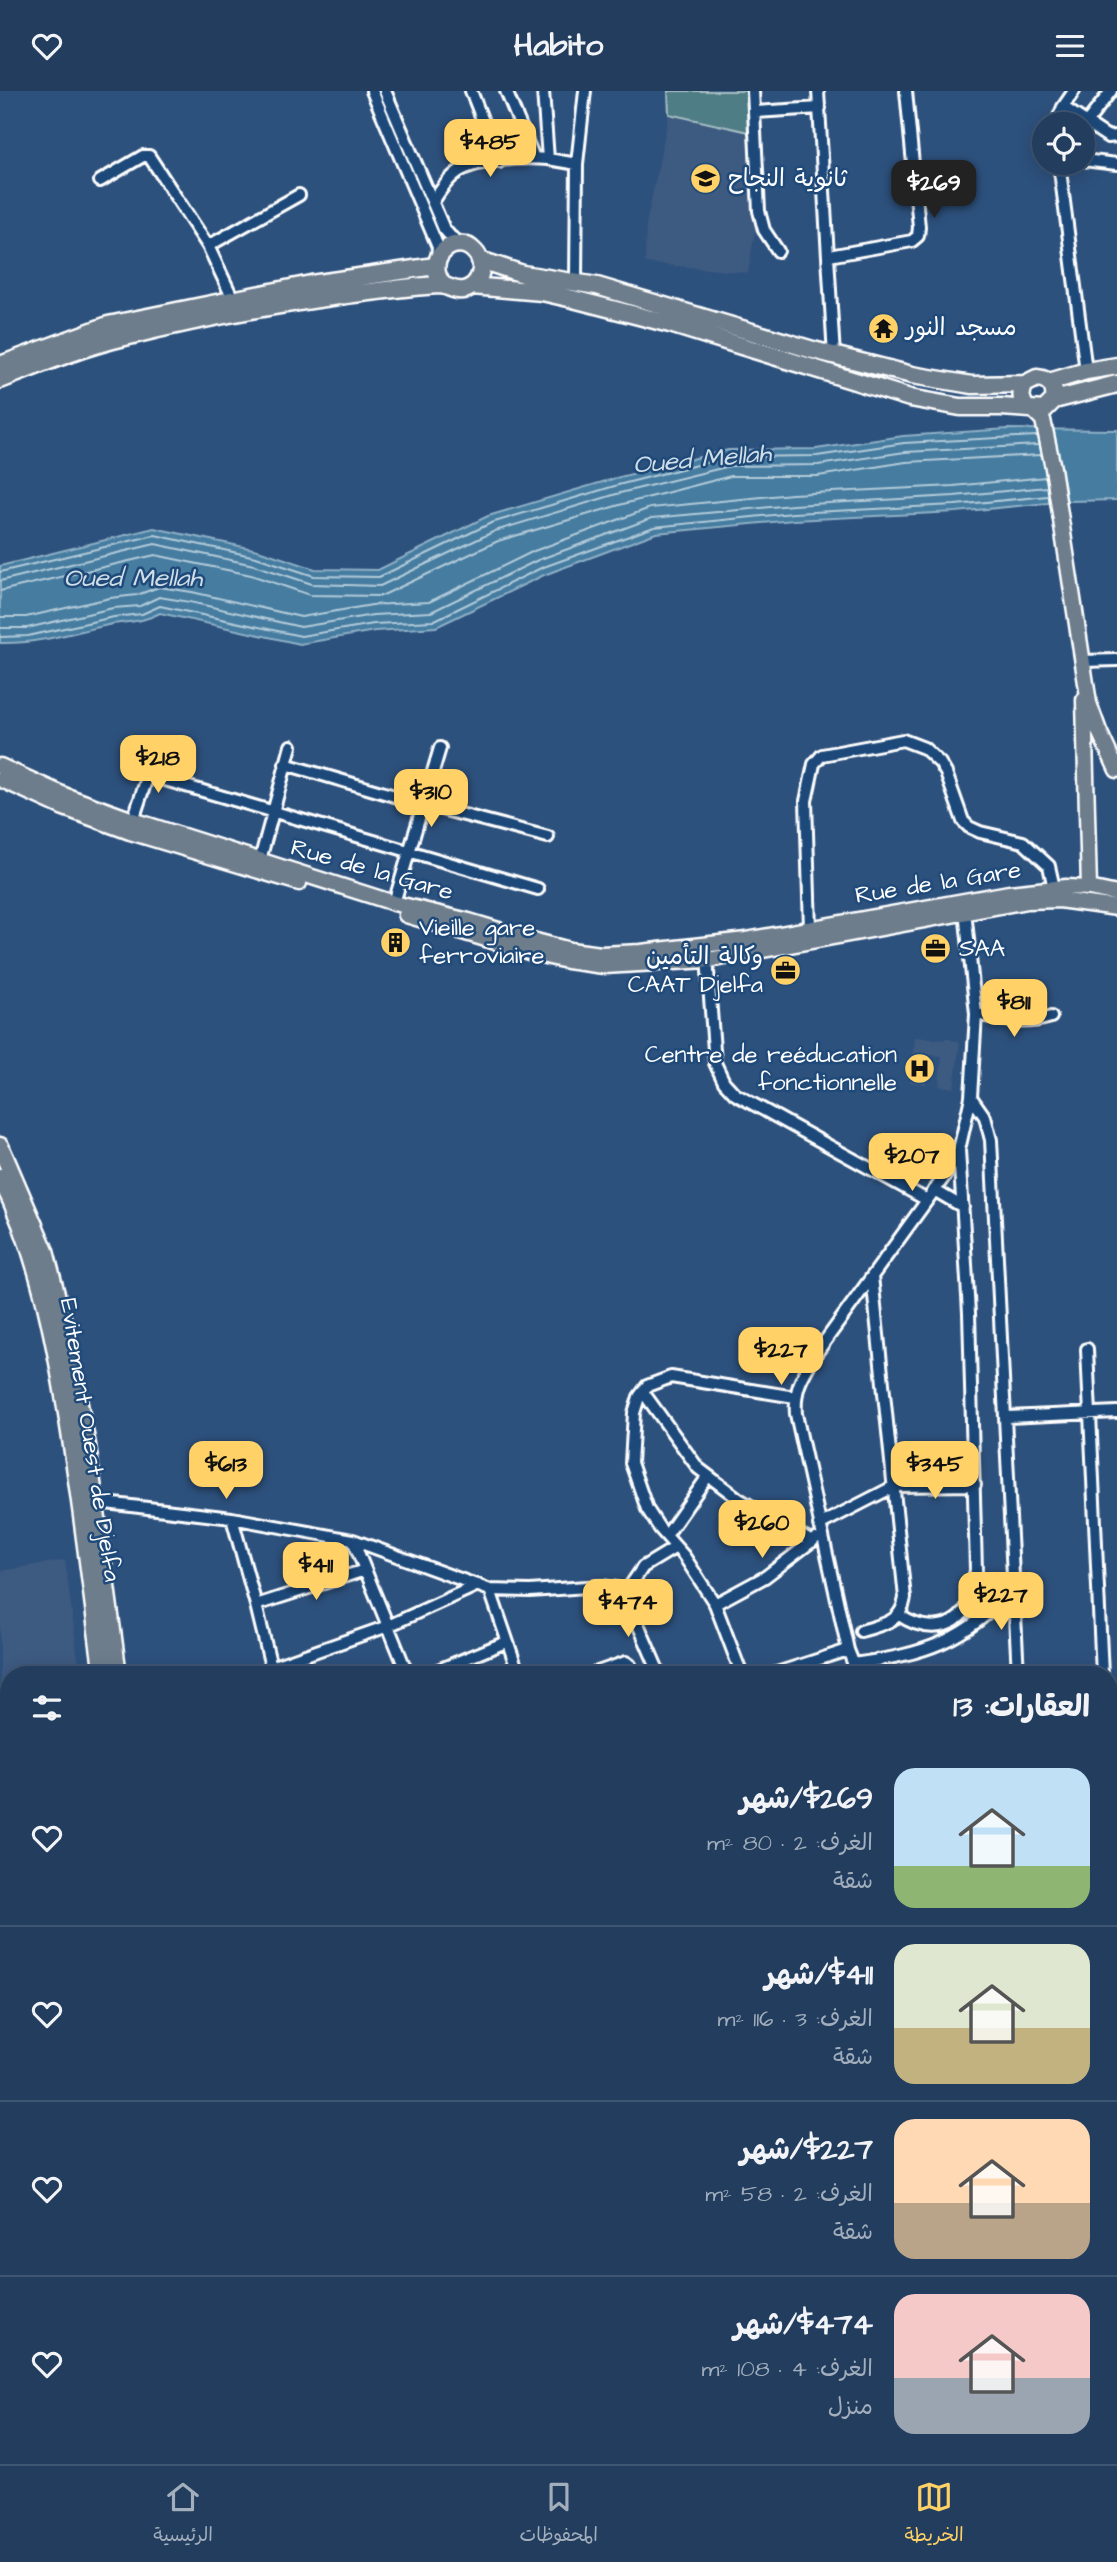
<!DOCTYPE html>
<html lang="ar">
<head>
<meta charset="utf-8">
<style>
	:root { --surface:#223d5e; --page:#2a4464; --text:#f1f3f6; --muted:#a2aebc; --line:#3f5673; --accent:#ffd166 }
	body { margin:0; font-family:"Architects Daughter","Playpen Sans Arabic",sans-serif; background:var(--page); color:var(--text); direction:rtl; height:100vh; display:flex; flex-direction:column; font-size:26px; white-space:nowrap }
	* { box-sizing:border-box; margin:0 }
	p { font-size:23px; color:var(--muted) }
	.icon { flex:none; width:38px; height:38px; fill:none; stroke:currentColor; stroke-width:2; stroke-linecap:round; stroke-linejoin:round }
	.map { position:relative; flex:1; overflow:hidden; direction:ltr }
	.panel { position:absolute; left:0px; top:1575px; width:1118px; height:798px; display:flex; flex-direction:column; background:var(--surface); border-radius:28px 28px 0 0; box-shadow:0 4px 18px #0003,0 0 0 2px var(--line); direction:rtl }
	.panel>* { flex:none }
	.tools { position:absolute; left:1032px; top:21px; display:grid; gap:14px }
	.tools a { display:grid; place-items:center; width:63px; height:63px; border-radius:50%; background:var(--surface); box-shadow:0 4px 18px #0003,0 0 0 2px var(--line); font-size:35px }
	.price { position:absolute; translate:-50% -60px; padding:0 16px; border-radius:14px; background:var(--accent); color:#111; font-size:23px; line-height:46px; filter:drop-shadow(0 2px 4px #0008) }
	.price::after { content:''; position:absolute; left:50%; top:42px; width:21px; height:16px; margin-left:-10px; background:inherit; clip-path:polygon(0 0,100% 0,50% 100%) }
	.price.selected { background:#222; color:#fff }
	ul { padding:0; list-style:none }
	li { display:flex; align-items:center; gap:21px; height:175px; padding:0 28px }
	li+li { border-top:2px solid var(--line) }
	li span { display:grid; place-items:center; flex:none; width:196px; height:140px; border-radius:21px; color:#555 }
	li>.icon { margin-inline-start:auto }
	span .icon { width:84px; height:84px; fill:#fffc; stroke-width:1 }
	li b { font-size:30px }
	h2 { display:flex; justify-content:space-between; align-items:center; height:84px; padding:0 28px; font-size:30px }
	header { display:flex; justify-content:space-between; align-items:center; height:91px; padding:0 28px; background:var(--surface); font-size:32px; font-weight:800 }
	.menu { display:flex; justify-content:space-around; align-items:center; height:98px; border-top:2px solid var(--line); background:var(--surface); font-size:19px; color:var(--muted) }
	.menu a { display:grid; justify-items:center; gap:4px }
	.menu .selected { color:var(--accent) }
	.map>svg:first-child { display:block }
	.built { fill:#3e5a81 }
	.green { fill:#4f7d86; stroke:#a7bec2; stroke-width:2 }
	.water { fill:#447ca0; stroke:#8fb0c6; stroke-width:2 }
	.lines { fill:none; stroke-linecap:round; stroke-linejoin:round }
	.shore { stroke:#b4cbd9; stroke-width:2 }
	.minor-casing { stroke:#fff; stroke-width:16 }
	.major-casing { stroke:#fff; stroke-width:19 }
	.highway-casing { stroke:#fff; stroke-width:21 }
	.minor { stroke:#1f4a7a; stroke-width:10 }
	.major { stroke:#6d7d8c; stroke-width:14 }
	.highway { stroke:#6d7d8c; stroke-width:16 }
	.labels { text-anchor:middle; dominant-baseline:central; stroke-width:5; stroke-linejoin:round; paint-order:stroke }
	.poi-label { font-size:24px; fill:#fff; stroke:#1f4a7a; text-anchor:start }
	.street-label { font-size:24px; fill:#fff; stroke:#1f4a7a }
	.water-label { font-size:26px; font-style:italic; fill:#d0dee7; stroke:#1f4a7a }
</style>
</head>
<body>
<header><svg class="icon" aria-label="menu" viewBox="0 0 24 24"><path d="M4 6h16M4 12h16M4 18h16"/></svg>Habito<svg class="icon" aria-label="heart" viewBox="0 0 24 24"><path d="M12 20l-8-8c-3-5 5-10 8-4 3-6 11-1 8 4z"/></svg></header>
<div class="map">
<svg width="1117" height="2373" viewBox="0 0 1117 2373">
	<rect width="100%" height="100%" fill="#2d517d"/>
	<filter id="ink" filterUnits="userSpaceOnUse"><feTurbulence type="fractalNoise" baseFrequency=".0143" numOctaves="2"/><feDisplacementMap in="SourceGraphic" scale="14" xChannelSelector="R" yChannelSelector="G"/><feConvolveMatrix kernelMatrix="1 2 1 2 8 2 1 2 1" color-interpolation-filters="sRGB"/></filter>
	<g filter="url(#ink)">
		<path class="built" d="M669,23L753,42L756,134L748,182L645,172L646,134Z
			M915,946L944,949L945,947L960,951L954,997L939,995L942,965L929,964L926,993L910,991Z
			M65,1469L80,1584H9V1888L0,1889V1480Z"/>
		<path class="green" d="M668,0H746L753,42L669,23Z
			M0,1936L9,1937V2364H23V2373H0Z"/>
		<path class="water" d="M1008,338L1117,339V409L1068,410L956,421L794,429L656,442L544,484L436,536L375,540L300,553L160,522C143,531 132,530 113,533C73,541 41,553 0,552V475L154,437L258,459L315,478L378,479L488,425L616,387L728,359L816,358L903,345Z"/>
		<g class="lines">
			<path class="shore" d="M0,481L155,444L256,466L314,485L379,486L491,432L618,394L728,366L817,365L904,352L1037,345
				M0,490L155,453L254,474L312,493L380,495L495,440L620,402L730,375L818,374L905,361L1039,354
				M0,500L155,464L251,484L310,504L381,505L498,450L623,413L731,385H818L906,371L1041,364
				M0,526H26L110,507L137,504L159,496L192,501L301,526L372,514L429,511L534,460L650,417L792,403L953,395L1046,386
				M0,537H27L113,517L140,515L159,506L190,511L301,536L373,524L431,521L538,469L652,427L793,414L954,405L1047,396
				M0,546L28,545L114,526L142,523L160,515L301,545L374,533L433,530L541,477L654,436L793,422L955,414L1048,405"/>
			<defs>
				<path id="minor" d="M372,0L438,156L437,168
					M385,0L444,138L451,146L462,153
					M471,0L499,71
					M506,0L534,67
					M543,0L548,68L577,73
					M753,0L759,120L764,139L778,160
					M818,0L834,265
					M1063,16L1108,46L1117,45
					M755,21L820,17
					M1087,31L1111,0
					M1056,33L1063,16L1074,0
					M1083,69L1117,73
					M1059,72L1086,280
					M100,90L143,65H149L208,155L233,208
					M433,111C439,101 446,91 454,84C471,68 525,66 548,68
					M208,155L299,104
					M829,165L912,150L918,145L919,136L906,0
					M576,190L577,73L585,0
					M1083,570L1117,569
					M285,673L422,713L548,746
					M148,684L538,798
					M133,729L153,669
					M260,769L291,655
					M394,812L440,657
					M810,837L806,710L814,673L822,664L903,649L924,657L940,672L946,682L963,730L969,736L980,741L1023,751L1049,775L1054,797
					M706,854L715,972L724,991L735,1003L927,1109
					M976,923C1006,929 1021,935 1051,926
					M971,1006L985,1026L991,1049L1018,1584
					M934,1099L963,1116
					M1087,1258L1102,1584
					M643,1301L698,1377L739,1408L812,1451
					M1007,1326L1117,1321
					M89,1410L232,1427L353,1449L490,1499L530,1500L601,1495L617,1497L629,1512L660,1584
					M232,1427L256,1514L273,1584
					M819,1434L895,1395L975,1394
					M666,1445L708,1385
					M353,1449L408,1584
					M490,1499L519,1584
					M624,1504L643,1476L676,1456
					M715,1513L765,1486L815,1448
					M256,1514L365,1479
					M899,1524C925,1542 959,1541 971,1507C974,1499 974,1488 976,1479L969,1222L959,1059
					M861,1540C883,1533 901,1532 905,1507L872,1185
					M853,1573C926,1563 964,1551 1015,1496
					M271,1576L388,1535L478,1494
					M426,1584L506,1551
					M589,1584L626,1571L630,1574L635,1584
					M742,1584L715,1513L684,1465L660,1438L647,1418L631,1372L634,1322L639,1306L647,1295L671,1286L795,1306
					M770,1584L848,1559
					M858,1584L848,1559L796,1323C794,1297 802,1286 815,1264L944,1086L959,1059L971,1006L976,923L965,820
					M1110,1600H1117
					M1110,1743L1117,1740
					M1110,2034H1117
					M1110,2188L1117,2214
					M1110,2299L1117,2296
					M1110,2336L1117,2367
					M255,2364L260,2373
					M280,2364L286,2373
					M353,2364L359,2373
					M422,2364L428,2373
					M490,2364L497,2373
					M971,2364L974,2373
					M60,2373L64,2364
					M77,2373L79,2364
					M199,2373L212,2364
					M310,2373L321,2364
					M827,2373L845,2370
					M1011,2373L1050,2364
					M1089,2373L1093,2364"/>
				<path id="major" d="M1034,320L1043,329L1053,377L1089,612L1099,640L1117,679
					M1084,609L1089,797
					M0,675L64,704L133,729L394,812L469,830L532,849L570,859L601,863L641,861L746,849L1009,802L1066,796L1089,797L1117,803
					M0,688L64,717L130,741L299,792
					M406,824L532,862L567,870L604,875L709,869L1027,810L1059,809L1117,817
					M1110,1951L1117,1950
					M1110,1966H1117"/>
				<path id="highway" d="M480,169L523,183L597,195L813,259L912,284L972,294L1025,293
					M472,195L542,201L573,208L670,233L910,307L960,316H1001L1044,319L1054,309C1056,296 1049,288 1037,287L1025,293C1020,302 1020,310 1028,318
					M0,274L108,234L311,193L435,175
					M0,289C41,273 82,256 125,246C210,225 299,209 386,199C403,197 421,195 439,194C448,194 454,201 464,199C480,195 487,174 475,161C456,139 422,168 443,194
					M1049,291L1086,280L1117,275
					M1054,309L1117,293
					M0,1055L45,1160L62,1226L87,1354L118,1584
					M0,1086C35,1154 51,1229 64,1305C80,1397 90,1491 103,1584
					M514,2364L521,2373
					M533,2364L540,2373"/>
			</defs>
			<use href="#minor" class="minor-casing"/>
			<use href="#major" class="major-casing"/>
			<use href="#highway" class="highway-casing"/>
			<use href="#minor" class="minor"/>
			<use href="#major" class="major"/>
			<use href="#highway" class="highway"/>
		</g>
	</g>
	<defs>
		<symbol id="school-disc" viewBox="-11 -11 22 22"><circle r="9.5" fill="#ffd166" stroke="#1f4a7a"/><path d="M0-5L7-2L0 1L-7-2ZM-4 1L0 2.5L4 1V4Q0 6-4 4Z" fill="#111"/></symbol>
		<symbol id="temple-disc" viewBox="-11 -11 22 22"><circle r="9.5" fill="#ffd166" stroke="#1f4a7a"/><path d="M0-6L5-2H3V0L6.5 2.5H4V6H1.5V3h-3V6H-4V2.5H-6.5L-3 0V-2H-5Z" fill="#111"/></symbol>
		<symbol id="building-disc" viewBox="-11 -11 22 22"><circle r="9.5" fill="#ffd166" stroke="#1f4a7a"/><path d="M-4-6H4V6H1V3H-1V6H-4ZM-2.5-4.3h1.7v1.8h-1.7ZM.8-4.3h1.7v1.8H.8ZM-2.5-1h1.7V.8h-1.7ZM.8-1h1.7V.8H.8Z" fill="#111"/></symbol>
		<symbol id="office-disc" viewBox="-11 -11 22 22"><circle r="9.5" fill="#ffd166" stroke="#1f4a7a"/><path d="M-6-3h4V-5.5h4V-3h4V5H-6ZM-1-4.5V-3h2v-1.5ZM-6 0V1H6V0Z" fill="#111"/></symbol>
		<symbol id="hospital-disc" viewBox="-11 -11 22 22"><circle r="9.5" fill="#ffd166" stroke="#1f4a7a"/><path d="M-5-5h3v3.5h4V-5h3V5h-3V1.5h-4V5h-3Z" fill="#111"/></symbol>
	</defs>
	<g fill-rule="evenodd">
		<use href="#school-disc" x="688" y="70" width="35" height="35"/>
		<use href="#temple-disc" x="866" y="220" width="35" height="35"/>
		<use href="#building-disc" x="378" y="834" width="35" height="35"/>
		<use href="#office-disc" x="918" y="840" width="35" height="35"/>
		<use href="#office-disc" x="768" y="862" width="35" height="35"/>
		<use href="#hospital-disc" x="902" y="960" width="35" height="35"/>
	</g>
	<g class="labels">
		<g class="poi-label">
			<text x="728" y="88">ثانوية النجاح</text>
			<text x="906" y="237">مسجد النور</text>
			<text x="419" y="837">Vieille gare<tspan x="419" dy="28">ferroviaire</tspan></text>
			<text x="959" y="858">SAA</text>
			<text x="763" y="866" text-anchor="end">وكالة التأمين<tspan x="763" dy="28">CAAT Djelfa</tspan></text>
			<text x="897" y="964" text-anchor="end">Centre de reéducation<tspan x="897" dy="28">fonctionnelle</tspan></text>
		</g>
		<g class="street-label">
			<text transform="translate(372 779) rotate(16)">Rue de la Gare</text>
			<text transform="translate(938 792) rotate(-9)">Rue de la Gare</text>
			<text transform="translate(90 1349) rotate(81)">Evitement Ouest de Djelfa</text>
		</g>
		<g class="water-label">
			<text transform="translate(702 368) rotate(-5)">Oued Mellah</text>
			<text x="133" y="487">Oued Mellah</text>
		</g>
	</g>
</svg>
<div class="tools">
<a><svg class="icon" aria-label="locate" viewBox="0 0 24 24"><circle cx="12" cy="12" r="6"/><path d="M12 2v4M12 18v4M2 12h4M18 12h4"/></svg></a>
</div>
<b class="price" style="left:490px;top:88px">$485</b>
<b class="price selected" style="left:934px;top:129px">$269</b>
<b class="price" style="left:158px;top:704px">$218</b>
<b class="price" style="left:431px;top:738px">$310</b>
<b class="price" style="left:1014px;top:948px">$811</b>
<b class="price" style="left:912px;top:1102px">$207</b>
<b class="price" style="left:781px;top:1296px">$227</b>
<b class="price" style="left:226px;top:1410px">$613</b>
<b class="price" style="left:935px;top:1410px">$345</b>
<b class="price" style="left:762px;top:1469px">$260</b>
<b class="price" style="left:316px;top:1511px">$411</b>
<b class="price" style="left:1001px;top:1541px">$227</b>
<b class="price" style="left:628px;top:1548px">$474</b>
<section class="panel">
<h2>العقارات: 13<svg class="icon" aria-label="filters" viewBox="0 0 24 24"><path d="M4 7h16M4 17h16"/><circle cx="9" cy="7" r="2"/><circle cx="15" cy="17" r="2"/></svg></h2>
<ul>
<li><span style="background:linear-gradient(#bfe0f5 70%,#8fb573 0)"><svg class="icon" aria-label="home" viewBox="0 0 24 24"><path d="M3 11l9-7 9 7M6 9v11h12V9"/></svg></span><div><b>$269/شهر</b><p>الغرف: 2 · 80 m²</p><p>شقة</p></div><svg class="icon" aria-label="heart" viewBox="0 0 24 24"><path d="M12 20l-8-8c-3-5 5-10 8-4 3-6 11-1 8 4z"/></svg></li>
<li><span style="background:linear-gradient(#dfe7d0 60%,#c2b280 0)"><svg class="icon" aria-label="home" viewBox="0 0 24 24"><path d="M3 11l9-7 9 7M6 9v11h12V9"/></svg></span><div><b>$411/شهر</b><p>الغرف: 3 · 116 m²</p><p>شقة</p></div><svg class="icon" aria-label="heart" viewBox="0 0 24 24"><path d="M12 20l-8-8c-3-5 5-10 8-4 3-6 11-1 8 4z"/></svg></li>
<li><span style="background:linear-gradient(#ffd9b3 60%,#b9a48a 0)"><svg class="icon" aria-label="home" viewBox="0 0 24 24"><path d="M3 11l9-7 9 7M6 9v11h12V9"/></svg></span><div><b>$227/شهر</b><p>الغرف: 2 · 58 m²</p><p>شقة</p></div><svg class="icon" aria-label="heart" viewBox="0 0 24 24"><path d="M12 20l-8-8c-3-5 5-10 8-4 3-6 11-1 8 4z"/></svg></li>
<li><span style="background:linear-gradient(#f6c9c9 60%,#9aa5b1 0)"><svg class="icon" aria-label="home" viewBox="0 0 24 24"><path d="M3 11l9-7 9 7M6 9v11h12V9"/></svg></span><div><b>$474/شهر</b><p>الغرف: 4 · 108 m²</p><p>منزل</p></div><svg class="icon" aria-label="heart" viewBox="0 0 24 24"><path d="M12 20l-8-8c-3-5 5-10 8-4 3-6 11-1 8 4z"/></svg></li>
</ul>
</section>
</div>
<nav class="menu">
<a class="selected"><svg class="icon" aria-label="map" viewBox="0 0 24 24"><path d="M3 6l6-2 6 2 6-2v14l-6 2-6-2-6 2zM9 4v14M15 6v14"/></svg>الخريطة</a>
<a><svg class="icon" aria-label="saved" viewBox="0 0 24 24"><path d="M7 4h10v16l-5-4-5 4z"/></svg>المحفوظات</a>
<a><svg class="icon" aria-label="home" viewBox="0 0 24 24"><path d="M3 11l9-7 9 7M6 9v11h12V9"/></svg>الرئيسية</a>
</nav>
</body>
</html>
